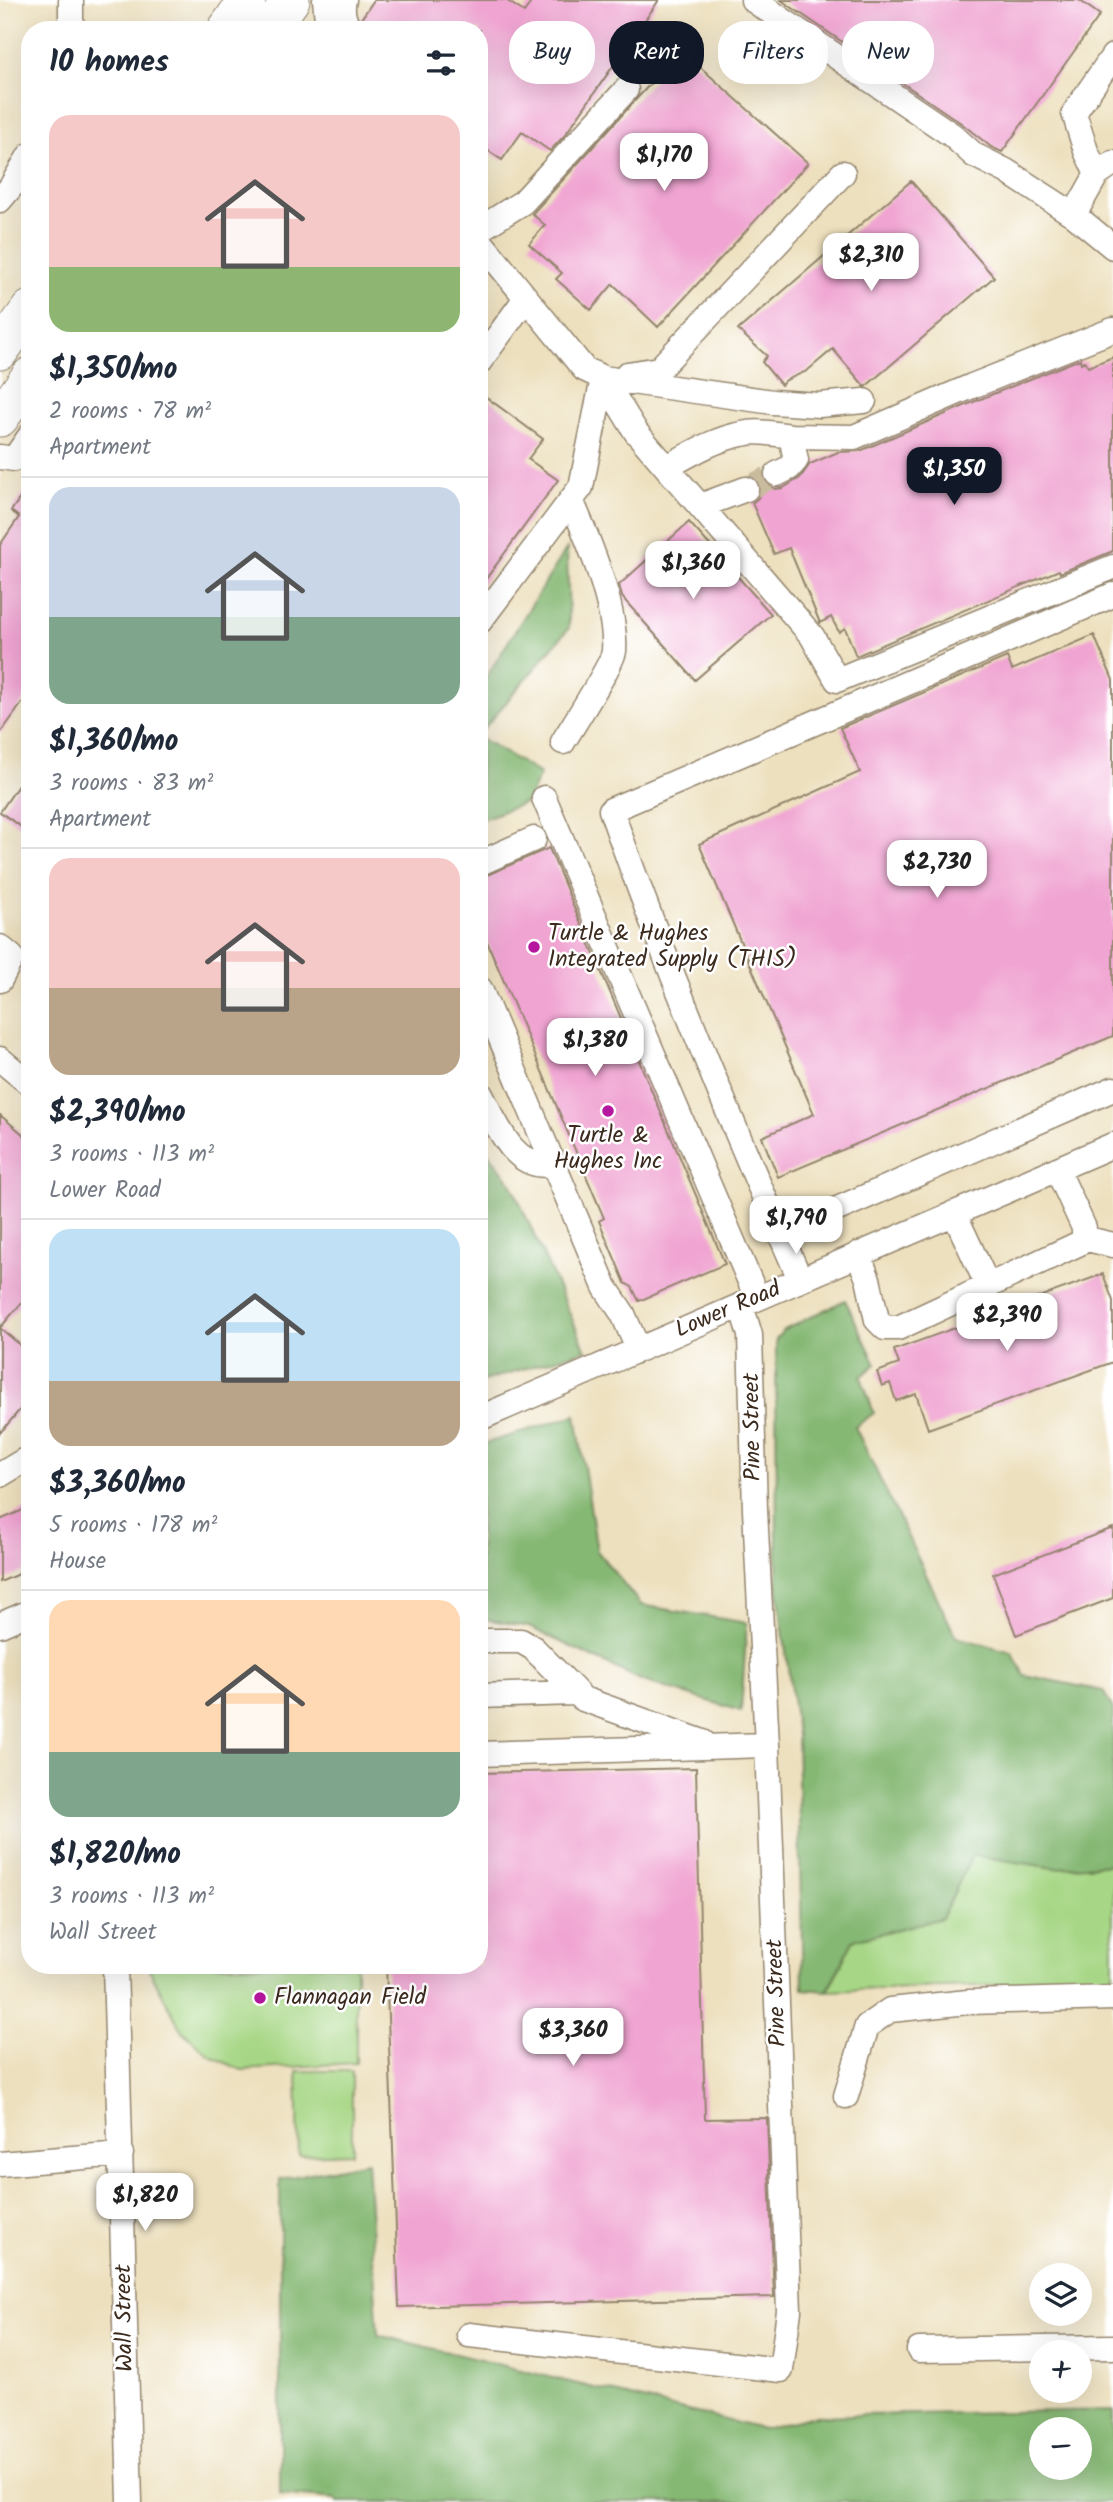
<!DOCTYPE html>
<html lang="en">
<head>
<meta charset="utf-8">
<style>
	:root { --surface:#fff; --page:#f6f6f7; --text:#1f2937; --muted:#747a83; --line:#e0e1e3; --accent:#111827 }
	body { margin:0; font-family:Kalam,sans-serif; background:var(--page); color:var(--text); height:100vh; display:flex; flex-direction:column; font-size:26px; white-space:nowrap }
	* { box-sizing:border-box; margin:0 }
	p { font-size:23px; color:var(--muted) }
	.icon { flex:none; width:38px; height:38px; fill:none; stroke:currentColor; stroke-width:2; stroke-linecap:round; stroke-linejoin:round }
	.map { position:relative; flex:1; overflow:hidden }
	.panel { position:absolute; left:21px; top:21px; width:467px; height:1953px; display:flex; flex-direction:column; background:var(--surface); border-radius:28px; box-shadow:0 7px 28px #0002 }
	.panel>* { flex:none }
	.hud { position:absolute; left:509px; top:21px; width:499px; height:63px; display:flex; gap:14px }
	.buttons { position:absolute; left:1029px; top:2263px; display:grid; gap:14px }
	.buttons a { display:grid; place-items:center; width:63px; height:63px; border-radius:50%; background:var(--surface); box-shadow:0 7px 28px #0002; font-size:35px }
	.price { position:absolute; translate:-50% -60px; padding:0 16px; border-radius:14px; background:#fff; color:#222; font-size:23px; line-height:46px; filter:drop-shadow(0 2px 4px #0008) }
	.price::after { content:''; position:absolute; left:50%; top:42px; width:21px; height:16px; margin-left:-10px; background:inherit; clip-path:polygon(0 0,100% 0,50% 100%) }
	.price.current { background:var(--accent); color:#fff }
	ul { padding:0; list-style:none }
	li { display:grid; align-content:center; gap:14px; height:371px; padding:0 28px }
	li+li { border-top:2px solid var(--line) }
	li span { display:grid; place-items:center; height:217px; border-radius:21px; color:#555 }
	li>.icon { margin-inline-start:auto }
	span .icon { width:126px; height:126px; fill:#fffc; stroke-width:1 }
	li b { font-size:30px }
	h2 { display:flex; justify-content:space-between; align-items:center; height:84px; padding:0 28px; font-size:30px }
	.tag { padding:0 24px; border-radius:28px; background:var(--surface); box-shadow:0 7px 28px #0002; font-size:24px; line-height:63px }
	.tag.current { background:var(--accent); color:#fff }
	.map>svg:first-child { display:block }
	.green { fill:#a7d786; stroke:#718052; stroke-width:2 }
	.forest { fill:#85b873; stroke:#607148; stroke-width:2; fill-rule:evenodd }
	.building { fill:#f0a4d2 }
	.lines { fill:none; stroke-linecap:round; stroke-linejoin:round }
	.minor-tunnel { stroke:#c9bc9e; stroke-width:24; stroke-dasharray:24 12; stroke-linecap:butt }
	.minor-casing { stroke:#94856e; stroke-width:27 }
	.highway-casing { stroke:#94856e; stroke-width:39 }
	.minor { stroke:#fff; stroke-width:24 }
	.highway { stroke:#fff; stroke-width:37 }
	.poi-dot { fill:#b5179e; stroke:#fff; stroke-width:2.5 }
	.labels { text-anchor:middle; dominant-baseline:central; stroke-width:5; stroke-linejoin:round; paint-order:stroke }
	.poi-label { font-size:23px; fill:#3b2a1e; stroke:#fff; text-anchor:start }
	.street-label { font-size:23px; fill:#3b2a1e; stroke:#fff }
</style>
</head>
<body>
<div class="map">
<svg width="1113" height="2502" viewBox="0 0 1113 2502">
	<rect width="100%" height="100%" fill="#fff"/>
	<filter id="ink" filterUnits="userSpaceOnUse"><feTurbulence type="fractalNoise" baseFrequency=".0143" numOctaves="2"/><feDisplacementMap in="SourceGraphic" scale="14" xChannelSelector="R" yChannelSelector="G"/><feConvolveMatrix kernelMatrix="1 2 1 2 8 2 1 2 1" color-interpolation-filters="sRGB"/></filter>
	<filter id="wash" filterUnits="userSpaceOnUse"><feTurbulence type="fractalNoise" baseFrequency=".00686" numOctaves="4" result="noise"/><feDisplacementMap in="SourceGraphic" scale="28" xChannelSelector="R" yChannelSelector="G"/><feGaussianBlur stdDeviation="1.57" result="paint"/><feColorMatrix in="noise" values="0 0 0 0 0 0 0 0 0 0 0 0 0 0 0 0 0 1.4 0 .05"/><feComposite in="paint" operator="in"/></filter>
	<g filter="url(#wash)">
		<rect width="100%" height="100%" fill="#ede0be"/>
		<path class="green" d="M972,1854L1055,1868L1113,1864V1981L828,1991L853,1940L942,1918Z
			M147,1965H356V2063L242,2070L210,2056L182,2031Z
			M297,2071H352V2153L299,2155Z"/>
		<path class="forest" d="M567,548L569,628L480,733V687Z
			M480,738L540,774L527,802L480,820Z
			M480,1141L511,1183L586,1350L480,1382Z
			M845,1300L876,1364L861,1377L874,1413L855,1427L956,1637L1012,1652L1024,1675L1103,1691L1113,1709V1864L1055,1868L972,1855L942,1918L853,1940L827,1991L803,1989L797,1735L777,1585L776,1339L784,1330Z
			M576,1415L597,1551L641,1605L747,1623L741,1711L643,1681L529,1627L480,1618V1445Z
			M367,2162L378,2335L762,2429L814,2416L1113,2410V2502H338L337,2499L280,2494V2179ZM1080,2429V2468H1041V2429Z"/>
		<g id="blocks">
			<path class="building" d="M374,0H506L524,12L533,0H659L565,135L550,151L522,132L502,160L480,145V30H365L361,19Z
				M781,0H1079L1100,15L1002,152L991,147L961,123Z
				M681,50L808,163L658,327L613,284L591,310L556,279L562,273L529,244L545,225L532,214Z
				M911,181L994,277L865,387L833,349L807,371L786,380L781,385L762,362L767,356L738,330Z
				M1113,357V551L1060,573L1059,570L856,656L845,628L839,632L831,617L820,623L789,548L774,554L752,503L758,498L761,491L760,483L754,477L762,473L763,480L768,486L775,489L783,488L800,478L810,464L838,452L860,451L978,400L1080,359L1081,363L1085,361L1088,367Z
				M486,397L543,439L528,459L558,480L480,587V406Z
				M30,484V692L0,734V545L19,517L11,511Z
				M689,522L771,614L695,680L622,597L619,585Z
				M1094,635L1113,680V1036L778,1177L762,1137L814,1114L699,844L860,772L840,728L1007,657L1012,670Z
				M30,768V833L0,812Z
				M549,848L725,1264L639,1301L632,1287L625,1283L599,1221L604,1218L480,925V878Z
				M0,1115L30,1140V1293L0,1328Z
				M1103,1274L1113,1301V1362L928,1429L916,1394L896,1401L890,1383L882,1386L877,1372L899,1364L894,1350Z
				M0,1328L30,1353V1398L0,1433Z
				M30,1507V1569L0,1582V1520Z
				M1113,1528V1598L1016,1635L993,1574Z
				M696,1768L705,2119L767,2118L774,2297L399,2307L386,1965H480V1773Z"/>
		</g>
	</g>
	<g filter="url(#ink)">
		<use href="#blocks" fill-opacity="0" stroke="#94856e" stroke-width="2"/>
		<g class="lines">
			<path class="minor-tunnel" d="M746,489L777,474"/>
			<defs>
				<path id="minor" d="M71,0V30
					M325,0L328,30
					M344,0C341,11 344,21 350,30
					M753,0L952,135L974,155L1006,171L1074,215L1113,247
					M1097,174L1086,151L1074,113L1113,56
					M0,200L11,187L30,155
					M1074,215L1097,174L1113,163
					M480,229L523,202L626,90
					M480,241L584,369L603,378L773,402L819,405L864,401
					M480,361L526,298
					M627,374L659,369L843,173
					M603,378L636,432L812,636L837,680L1113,567
					M791,436L854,437L972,386L1113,330
					M0,457L14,459L30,436
					M667,467C690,454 715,439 742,434C758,430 775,434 791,436L796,460L789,468L777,474
					M700,506L746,489
					M480,621L581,487L603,378
					M563,742C572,727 613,663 614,651C617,608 588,539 571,500
					M544,798L757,1298
					M480,863L534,839
					M0,947L12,957L0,980
					M480,989L605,1287L623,1314L638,1349
					M0,1059L30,1084
					M480,1093C495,1120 513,1172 552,1164
					M954,1213L988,1286
					M780,1234L1113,1089
					M1083,1238L1113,1245
					M858,1254L868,1279L877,1320L885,1328H898L1080,1243L1084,1237V1228L1057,1169
					M800,1279C732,1125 667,969 611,810L1113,595
					M480,1418L1113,1145
					M0,1475L30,1457
					M0,1625L30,1612
					M480,1641H521L533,1648L583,1699L703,1742
					M480,1696L575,1693
					M480,1754L767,1745
					M115,1965L130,2502
					M846,2096L867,2026L890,2010L968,2002L1113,1998
					M0,2164L121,2154
					M469,2335L781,2370L789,2311L767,1745L755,1510L750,1335L741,1305
					M919,2350L1113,2347"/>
				<path id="highway" d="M226,30L247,0
					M270,30L291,0
					M0,351L30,309
					M0,418L30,376"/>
			</defs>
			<use href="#minor" class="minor-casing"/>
			<use href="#highway" class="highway-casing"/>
			<use href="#minor" class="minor"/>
			<use href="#highway" class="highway"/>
		</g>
	</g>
	<g class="poi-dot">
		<circle cx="534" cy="947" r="7"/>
		<circle cx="608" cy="1111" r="7"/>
		<circle cx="260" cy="1998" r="7"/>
	</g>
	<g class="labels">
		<g class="poi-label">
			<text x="548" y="934">Turtle &amp; Hughes<tspan x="548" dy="26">Integrated Supply (THIS)</tspan></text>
			<text x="608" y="1136" text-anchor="middle">Turtle &amp;<tspan x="608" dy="26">Hughes Inc</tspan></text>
			<text x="274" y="1998">Flannagan Field</text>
		</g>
		<g class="street-label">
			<text transform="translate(728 1310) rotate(-23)">Lower Road</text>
			<text transform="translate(753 1427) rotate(-91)">Pine Street</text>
			<text transform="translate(777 1993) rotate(-92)">Pine Street</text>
			<text transform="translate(125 2318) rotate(-91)">Wall Street</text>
		</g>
	</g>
</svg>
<div class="buttons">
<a><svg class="icon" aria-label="layers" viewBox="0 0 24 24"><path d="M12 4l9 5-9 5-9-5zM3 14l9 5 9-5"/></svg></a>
<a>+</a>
<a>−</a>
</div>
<b class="price" style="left:664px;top:193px">$1,170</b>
<b class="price" style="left:871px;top:293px">$2,310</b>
<b class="price current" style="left:954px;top:507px">$1,350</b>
<b class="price" style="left:693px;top:601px">$1,360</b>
<b class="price" style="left:937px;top:900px">$2,730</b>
<b class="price" style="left:595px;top:1078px">$1,380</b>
<b class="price" style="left:796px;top:1256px">$1,790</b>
<b class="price" style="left:1007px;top:1353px">$2,390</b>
<b class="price" style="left:573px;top:2068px">$3,360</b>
<b class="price" style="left:145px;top:2233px">$1,820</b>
<div class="hud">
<a class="tag">Buy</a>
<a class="tag current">Rent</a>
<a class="tag">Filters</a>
<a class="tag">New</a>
</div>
<section class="panel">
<h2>10 homes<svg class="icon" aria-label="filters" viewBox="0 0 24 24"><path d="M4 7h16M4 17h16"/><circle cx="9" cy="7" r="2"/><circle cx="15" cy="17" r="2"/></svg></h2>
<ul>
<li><span style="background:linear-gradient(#f6c9c9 70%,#8fb573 0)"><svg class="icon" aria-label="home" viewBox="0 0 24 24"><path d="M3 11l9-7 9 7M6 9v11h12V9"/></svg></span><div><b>$1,350/mo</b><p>2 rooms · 78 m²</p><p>Apartment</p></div></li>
<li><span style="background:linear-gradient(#c9d6e8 60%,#7fa58c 0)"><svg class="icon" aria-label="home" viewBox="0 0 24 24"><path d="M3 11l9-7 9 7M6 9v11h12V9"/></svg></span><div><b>$1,360/mo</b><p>3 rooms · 83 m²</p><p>Apartment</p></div></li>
<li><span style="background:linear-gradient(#f6c9c9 60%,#b9a48a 0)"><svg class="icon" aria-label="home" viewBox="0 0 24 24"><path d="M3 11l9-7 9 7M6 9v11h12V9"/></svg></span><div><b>$2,390/mo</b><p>3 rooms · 113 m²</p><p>Lower Road</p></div></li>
<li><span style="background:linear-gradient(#bfe0f5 70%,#b9a48a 0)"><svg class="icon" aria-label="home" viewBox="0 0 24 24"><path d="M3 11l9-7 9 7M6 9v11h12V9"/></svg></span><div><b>$3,360/mo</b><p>5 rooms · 178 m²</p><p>House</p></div></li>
<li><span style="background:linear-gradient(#ffd9b3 70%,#7fa58c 0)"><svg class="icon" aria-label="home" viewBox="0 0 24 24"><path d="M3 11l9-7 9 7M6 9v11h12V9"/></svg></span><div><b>$1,820/mo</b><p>3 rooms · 113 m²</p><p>Wall Street</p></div></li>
</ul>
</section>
</div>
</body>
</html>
